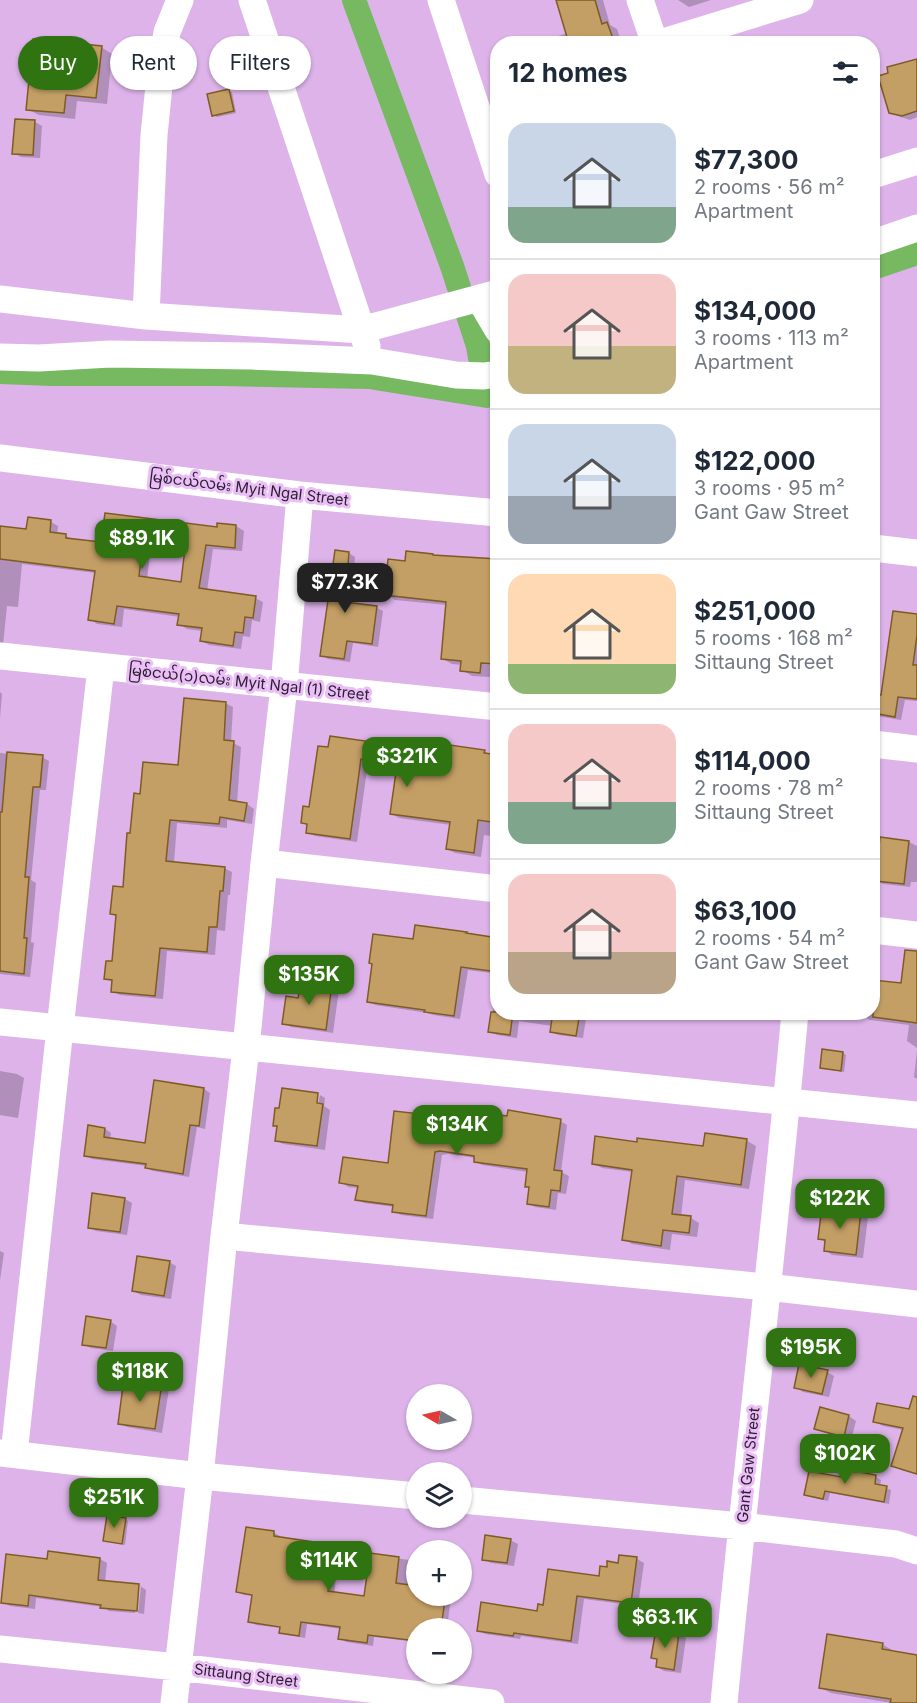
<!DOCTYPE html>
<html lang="en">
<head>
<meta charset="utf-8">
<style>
	:root { --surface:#fff; --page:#f2f2f3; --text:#1f2937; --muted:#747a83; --line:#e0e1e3; --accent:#307412 }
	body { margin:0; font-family:Inter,"Noto Sans Myanmar",sans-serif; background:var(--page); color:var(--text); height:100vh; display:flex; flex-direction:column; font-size:22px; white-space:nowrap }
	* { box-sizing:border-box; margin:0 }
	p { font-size:20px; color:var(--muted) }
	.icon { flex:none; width:33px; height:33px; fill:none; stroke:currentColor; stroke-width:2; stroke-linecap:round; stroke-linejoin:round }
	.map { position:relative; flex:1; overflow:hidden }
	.panel { position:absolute; left:490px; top:36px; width:390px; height:984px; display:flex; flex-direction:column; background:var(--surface); border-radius:24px; box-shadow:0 2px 4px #0004 }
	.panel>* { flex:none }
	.banner { position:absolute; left:18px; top:36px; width:382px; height:54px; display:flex; gap:12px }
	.needle { width:39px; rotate:279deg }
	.controls { position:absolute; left:406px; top:1384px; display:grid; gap:12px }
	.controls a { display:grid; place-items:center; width:66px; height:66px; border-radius:50%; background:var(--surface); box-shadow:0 2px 4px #0004; font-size:30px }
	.price { position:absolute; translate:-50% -51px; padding:0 14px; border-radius:12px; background:var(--accent); color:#fff; font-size:20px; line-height:39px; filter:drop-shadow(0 2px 3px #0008) }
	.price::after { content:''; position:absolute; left:50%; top:36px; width:18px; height:14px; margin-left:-9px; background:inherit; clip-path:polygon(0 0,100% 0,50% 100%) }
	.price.current { background:#222; color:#fff }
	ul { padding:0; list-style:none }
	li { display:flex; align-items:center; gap:18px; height:150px; padding:0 18px }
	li+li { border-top:2px solid var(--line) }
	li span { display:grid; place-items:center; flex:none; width:168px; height:120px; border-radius:18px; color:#555 }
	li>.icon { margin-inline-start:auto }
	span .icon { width:72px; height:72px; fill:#fffc; stroke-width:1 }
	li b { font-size:26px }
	h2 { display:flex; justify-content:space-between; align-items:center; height:72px; padding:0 18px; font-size:26px }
	.chip { padding:0 21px; border-radius:27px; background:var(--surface); box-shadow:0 2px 4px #0004; font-size:21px; line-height:54px }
	.chip.current { background:var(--accent); color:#fff }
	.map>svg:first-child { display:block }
	.shadow { fill:#0003; fill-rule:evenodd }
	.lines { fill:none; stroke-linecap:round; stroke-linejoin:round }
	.canal { stroke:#76b961; stroke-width:24 }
	.building { fill:#c39f65; stroke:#7e5c20; stroke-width:1.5; fill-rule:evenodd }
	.street { stroke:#fff; stroke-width:27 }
	.labels { text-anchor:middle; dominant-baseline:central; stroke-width:6; stroke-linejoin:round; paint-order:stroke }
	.street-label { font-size:15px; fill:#2c1c31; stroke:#eabff6 }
</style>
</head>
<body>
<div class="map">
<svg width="917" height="1703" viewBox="0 0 917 1703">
	<rect width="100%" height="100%" fill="#ddb3e9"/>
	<path class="shadow" d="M558,0H603L610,25L617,29L622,44H535L567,33Z
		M678,0H711L689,7Z
		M101,47L112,54L107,104L77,101L75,119L39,115L27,109Z
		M917,62V117L910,120L898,116L890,112Z
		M228,91L232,92L236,113L217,117L214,115Z
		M16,120L35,122L42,126L40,158L21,157L14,153Z
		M51,522L58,526L57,535L66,536L74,540L102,544L236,526L244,531L242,551L213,549L207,591L255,598L263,602L260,622L252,620L250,637L243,636L241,649L209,645L202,641L203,631L187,629L179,624L180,617L124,609L122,627L97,624L90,619L96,573L22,564L18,607L7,606L3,645L0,646V528L27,531ZM151,546L187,551L182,584L147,579Z
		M336,552L349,553L355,557L351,604L377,608L383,611L378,647L353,643L350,662L328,659L322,655Z
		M498,561V668L491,667L490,677L472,676L462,670L463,665L452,664L443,659L447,605L395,600L386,594L406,562Z
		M917,616V701L905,700L901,720L876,716L873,714V696L882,697Z
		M0,692L2,694L0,718Z
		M225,703L233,707L231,742L241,747L237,803L247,804L254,809L252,824L227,820V828L177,823L174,863L224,868L232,872L230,895H228L225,931L217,930L215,955L167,951L163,999L120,995L112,991L113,982L105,978L114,963L117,917L112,913L124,888L131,834L142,796L180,766Z
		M320,747L450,754L484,751L491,755L498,756V837L484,835L481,857L455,853L447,849L451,825L399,818L392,814L398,767L368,763L357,842L315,836L307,832L308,826L302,822L311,809Z
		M0,753L42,757L49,761L46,790H40L31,880L36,883L31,942L34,943L30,977L0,974Z
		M909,842L917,846V882H911L910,887L883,884L876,880Z
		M498,940V974L468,970L460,1019L433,1015L428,1013L375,1005L368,1001L415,941Z
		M498,976V1012H587L583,1038L558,1035L551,1031L552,1026L519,1021L517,1038L497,1035L490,1031Z
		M302,981L332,986L339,990L333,1033L291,1027L284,1023L300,999Z
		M873,981L917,986V1048L907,1041L909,1025L870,1020L860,1014L861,1012H873Z
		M917,1050V1079L914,1077Z
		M843,1053L846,1055L844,1072L825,1069L822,1068Z
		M0,1071L17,1074L24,1078L18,1118L0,1115Z
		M155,1082L204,1089L210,1093L205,1129L197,1127L189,1177L153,1171L146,1168L147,1166L92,1159L85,1155L105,1129L111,1133L110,1140L147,1144Z
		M283,1089L319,1095H317V1111L320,1095L325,1098L324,1106L330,1110L325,1150L283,1144L276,1140L278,1127L274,1125L280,1110Z
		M560,1121L567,1125L561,1172L569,1176L566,1194L558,1193L556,1210L535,1207L528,1203L530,1188L527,1186L528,1172L482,1165L475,1161L476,1158L448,1154L442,1155L433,1219L401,1215L394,1211L395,1207L364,1203L357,1199L359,1188L348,1187L341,1182L389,1165L476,1122Z
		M706,1135L747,1141L756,1146L749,1189L685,1180L681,1217L691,1218L699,1223L697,1237L672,1234L670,1250L632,1244L624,1239L633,1172L602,1168L593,1163L704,1148Z
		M125,1199L132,1203L127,1235L96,1231L89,1227Z
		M861,1212L868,1217L863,1258L832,1255L825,1250L826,1242L819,1238Z
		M0,1251L4,1253L0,1280Z
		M169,1262L176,1266L171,1299L141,1295L133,1291Z
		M110,1321L117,1326L113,1351L91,1348L83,1344Z
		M827,1372L834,1376L829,1397L803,1392L796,1387Z
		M162,1385L169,1389L162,1433L127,1427L120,1423Z
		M821,1409L849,1416L856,1421L851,1440L823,1432L816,1428Z
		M917,1410V1475L901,1470L893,1466L904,1430L883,1426L875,1422Z
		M844,1471L876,1477L881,1480L880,1486L891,1490L889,1504L830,1493L828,1501L811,1497L806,1494L842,1479Z
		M125,1519L128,1521L125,1545L105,1540Z
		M274,1533L280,1536V1538L333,1547L339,1550L334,1594L366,1597L372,1555L417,1561V1596H451L447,1629H417V1642L374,1637L373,1646L346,1642L340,1638L341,1629L307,1624L305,1638L287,1635L281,1632L282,1628L256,1625L250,1622L254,1596L244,1595L238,1592Z
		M510,1540L518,1544L514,1566L491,1563L483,1559Z
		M49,1553L100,1559L107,1563L105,1582L139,1585L146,1590L144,1614L138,1613L141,1586H138L135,1613L109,1611L103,1607L36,1598L35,1609L10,1606L2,1602L48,1560Z
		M620,1557L637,1559L644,1563L638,1606L584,1599L578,1644L521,1636L520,1639L485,1634L478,1630L539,1612L544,1607L600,1578L608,1569L619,1564Z
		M657,1631L679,1634L686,1638L681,1673L664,1671L657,1667L658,1660L653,1658Z
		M882,1644L892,1650V1652L917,1657V1703H892L831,1693L821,1688Z"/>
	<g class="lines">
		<path class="canal" d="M354,0L452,266L478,346L480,358
			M873,268L917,253
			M0,372L52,374H220L369,377L487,396L498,393"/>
	</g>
	<path class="building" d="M556,0H595L602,24L607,22L615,44H569Z
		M33,39L102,46L96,98L66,95L64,113L26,110Z
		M917,59V111L902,116L889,113L878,76L888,73L887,67Z
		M229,89L234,111L212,116L207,94Z
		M15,119L35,120L33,155L12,154Z
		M105,513L217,527V523L236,525L235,548L206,545L199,588L256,596L253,618L245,617L243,633L235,632L233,646L200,641L202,628L177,625L179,614L117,606L114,624L88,620L95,571L0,559V526L26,529L28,517L51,520L50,532L66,534V538L101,542ZM143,542L185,548L181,582L139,576Z
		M335,550L349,552L345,602L377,606L372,644L347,641L344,659L320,656L330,586L331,564H333Z
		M406,551L433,554V555L498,559V664L481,663L480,673L460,671L461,661L441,659L446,602L384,595L388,559L405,561Z
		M893,611L917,614V635L913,665H917V699L898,697L895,717L873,713V694L881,695Z
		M184,698L226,702L224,740L234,741L229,800L247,803L244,821L220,817L219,824L170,820L166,861L225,867L223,891H220L217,927H209L207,952L160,948L155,996L111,992L112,980L104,979L106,961H112L116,915L110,914L113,886L123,887L127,833H130L134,793L140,794L143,762L178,765Z
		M330,736L449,753L450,745L485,750L484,753L498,755V823L478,820L474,853L446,849L450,822L390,814L397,765L361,759L350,839L306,833L307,824L301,823L303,806L309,807L318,746L328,747Z
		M7,752L43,755L40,787H33L25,877H29L24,938H27L24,974L0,971V812H2Z
		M880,837L909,841L904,884L875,881Z
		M415,925L467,932L466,933L498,938V972L461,967L454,1016L424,1012L425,1010L367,1002L372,964L369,963L373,934L413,939Z
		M905,950L917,951V1023L873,1017V980L901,983Z
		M301,980L332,984L326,1030L282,1024L286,996L298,998Z
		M491,1012H513L510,1035L488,1032Z
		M553,1012H580L576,1036L550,1032Z
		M822,1049L843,1052L841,1071L820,1068Z
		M154,1080L204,1088L199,1126L190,1125L183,1174L145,1168L146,1164L84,1156L88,1125L105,1128L104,1137L145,1143Z
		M282,1088L318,1093L317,1103L323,1104L317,1146L275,1141L277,1126H273L275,1108H279Z
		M508,1110L561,1119L554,1170L562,1171L560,1191L551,1190L549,1207L527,1204L529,1187H525L527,1169L474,1162V1156L440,1151L435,1152L426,1216L392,1212L393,1205L355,1200L358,1186L339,1183L343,1157L388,1163L394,1111L475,1120L476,1112L507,1116Z
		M705,1133L747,1139L741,1185L677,1176L672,1214L691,1216L689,1233L663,1230L661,1246L622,1240L632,1170L592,1164L595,1136L637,1142V1138L703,1146Z
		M92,1193L125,1198L120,1232L88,1228Z
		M822,1206L861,1211L856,1255L824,1251L825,1240L818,1239Z
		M137,1256L170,1261L164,1296L132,1291Z
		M86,1316L111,1320L106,1348L82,1345Z
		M799,1364L828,1370L822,1394L794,1388Z
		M124,1378L162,1383L155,1429L118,1424Z
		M913,1396L917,1397V1474L891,1466L903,1428L873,1422L877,1403L909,1409Z
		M820,1407L849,1415L844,1437L814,1429Z
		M843,1469L876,1475L875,1484L887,1486L884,1502L825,1491L823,1499L804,1495L809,1471L841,1477Z
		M107,1515L126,1518L122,1544L103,1541Z
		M246,1527L274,1531V1536L334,1545L328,1591L364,1596L370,1553L399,1557L396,1583L417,1586V1596H436V1598L445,1599L441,1629H417V1641L368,1635L367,1643L338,1639L340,1627L301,1622L299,1636L279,1633L280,1627L248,1622L252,1595L236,1592Z
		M485,1535L511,1539L507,1563L482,1560Z
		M48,1551L100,1558L98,1580L139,1584L137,1611L100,1608L101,1605L29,1595L28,1606L1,1603L6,1554L47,1559Z
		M619,1555L637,1557L631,1603L577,1596L571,1641L514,1633L513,1636L477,1631L481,1602L537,1611L538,1604L543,1605L548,1569L599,1576L600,1566L607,1567V1561L618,1563Z
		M656,1629L679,1633L674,1670L656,1667L657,1659L651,1658Z
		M827,1634L883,1643L882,1649L917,1655V1703H890L891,1699L819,1688Z"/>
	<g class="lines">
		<path class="street" d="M252,0L367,346
			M441,0L498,174
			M640,0L655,44
			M657,44L800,0
			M873,175L917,161
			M873,243L917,228
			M479,298L498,330
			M0,299L146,316L361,330L498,293
			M146,316L154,135L160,76L167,32L180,0
			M0,357L39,358L110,354L251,356L372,361L456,375L484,376L498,374
			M0,458L300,495L498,513
			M873,548L917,553
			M0,656L498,707
			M873,744L917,749
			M264,863L498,889
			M873,930L917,935
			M0,1022L917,1115
			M224,1236L767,1287L917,1304
			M0,1453L200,1476L417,1496
			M14,1454L60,1028L101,667
			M462,1500L741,1526L896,1544L917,1551
			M0,1649L177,1667L491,1703
			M174,1703L200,1476L224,1236L246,1048L264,863L284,686L300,495
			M724,1703C746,1473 774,1243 795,1012"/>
	</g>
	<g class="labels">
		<g class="street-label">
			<text transform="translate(249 488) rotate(7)">မြစ်ငယ်လမ်း Myit Ngal Street</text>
			<text transform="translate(249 682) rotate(6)">မြစ်ငယ်(၁)လမ်း Myit Ngal (1) Street</text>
			<text transform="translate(748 1465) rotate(-84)">Gant Gaw Street</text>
			<text transform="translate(246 1675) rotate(7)">Sittaung Street</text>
		</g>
	</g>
</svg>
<div class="controls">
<a><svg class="needle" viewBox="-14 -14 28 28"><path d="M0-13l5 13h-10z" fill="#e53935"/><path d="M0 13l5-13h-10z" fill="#747a83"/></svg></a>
<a><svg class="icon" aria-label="layers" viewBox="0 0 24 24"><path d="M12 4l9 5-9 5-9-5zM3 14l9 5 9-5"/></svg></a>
<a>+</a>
<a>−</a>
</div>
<b class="price" style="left:142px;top:570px">$89.1K</b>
<b class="price current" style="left:345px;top:614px">$77.3K</b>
<b class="price" style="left:407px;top:788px">$321K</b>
<b class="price" style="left:309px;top:1006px">$135K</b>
<b class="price" style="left:457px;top:1156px">$134K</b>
<b class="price" style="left:840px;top:1230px">$122K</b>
<b class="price" style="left:811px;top:1379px">$195K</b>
<b class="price" style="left:140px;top:1403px">$118K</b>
<b class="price" style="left:845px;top:1485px">$102K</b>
<b class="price" style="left:114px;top:1529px">$251K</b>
<b class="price" style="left:329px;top:1592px">$114K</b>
<b class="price" style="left:665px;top:1649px">$63.1K</b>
<div class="banner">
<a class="chip current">Buy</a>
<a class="chip">Rent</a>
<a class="chip">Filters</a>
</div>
<section class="panel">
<h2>12 homes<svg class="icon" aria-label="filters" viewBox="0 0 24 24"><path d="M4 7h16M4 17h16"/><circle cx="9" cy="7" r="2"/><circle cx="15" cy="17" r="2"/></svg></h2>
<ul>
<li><span style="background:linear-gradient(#c9d6e8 70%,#7fa58c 0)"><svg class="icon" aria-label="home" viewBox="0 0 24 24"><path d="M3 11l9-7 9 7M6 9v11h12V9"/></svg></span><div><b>$77,300</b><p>2 rooms · 56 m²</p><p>Apartment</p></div></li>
<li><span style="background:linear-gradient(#f6c9c9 60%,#c2b280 0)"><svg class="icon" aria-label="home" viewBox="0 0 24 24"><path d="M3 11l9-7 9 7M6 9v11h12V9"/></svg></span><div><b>$134,000</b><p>3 rooms · 113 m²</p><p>Apartment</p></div></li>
<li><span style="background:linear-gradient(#c9d6e8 60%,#9aa5b1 0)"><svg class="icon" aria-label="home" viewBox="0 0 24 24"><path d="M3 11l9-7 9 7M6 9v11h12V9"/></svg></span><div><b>$122,000</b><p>3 rooms · 95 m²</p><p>Gant Gaw Street</p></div></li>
<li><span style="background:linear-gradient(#ffd9b3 75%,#8fb573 0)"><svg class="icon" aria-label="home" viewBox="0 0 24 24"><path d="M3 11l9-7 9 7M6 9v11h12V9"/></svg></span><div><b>$251,000</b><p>5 rooms · 168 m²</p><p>Sittaung Street</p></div></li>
<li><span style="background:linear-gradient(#f6c9c9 65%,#7fa58c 0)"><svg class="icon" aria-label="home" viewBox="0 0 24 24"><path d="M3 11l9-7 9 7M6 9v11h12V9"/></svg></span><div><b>$114,000</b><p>2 rooms · 78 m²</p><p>Sittaung Street</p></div></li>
<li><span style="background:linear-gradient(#f6c9c9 65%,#b9a48a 0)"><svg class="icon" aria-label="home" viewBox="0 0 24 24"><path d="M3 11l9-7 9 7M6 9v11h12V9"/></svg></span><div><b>$63,100</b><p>2 rooms · 54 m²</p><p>Gant Gaw Street</p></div></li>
</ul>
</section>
</div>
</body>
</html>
